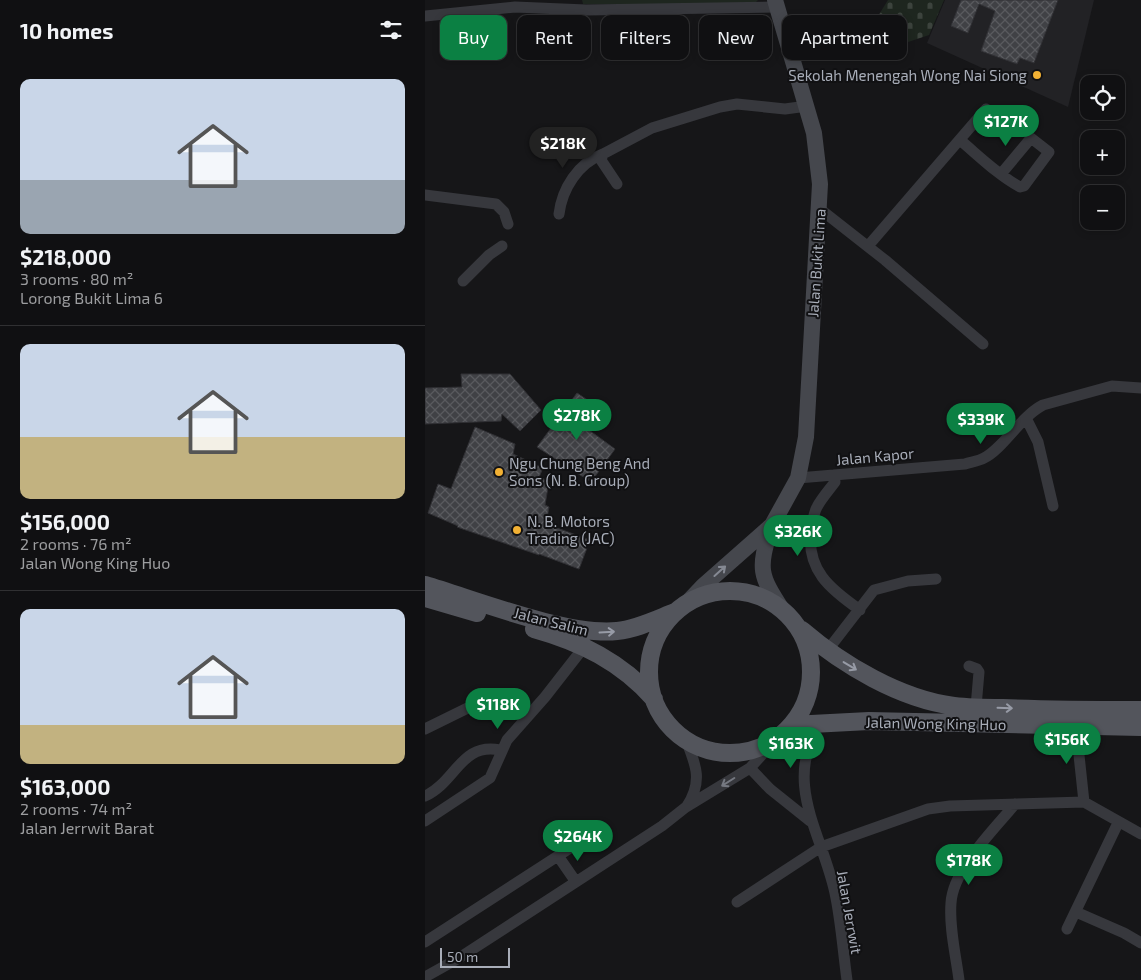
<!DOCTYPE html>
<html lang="en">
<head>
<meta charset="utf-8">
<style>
	:root { --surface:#101012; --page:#1e1e20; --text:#f1f3f6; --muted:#9c9d9f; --line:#303032; --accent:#0b8043 }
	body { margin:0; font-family:"Exo 2",sans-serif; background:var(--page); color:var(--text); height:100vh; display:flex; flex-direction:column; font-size:19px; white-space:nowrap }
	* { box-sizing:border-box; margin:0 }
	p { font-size:16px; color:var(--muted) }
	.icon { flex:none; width:28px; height:28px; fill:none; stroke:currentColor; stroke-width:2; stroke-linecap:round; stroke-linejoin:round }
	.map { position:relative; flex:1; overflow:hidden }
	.details { display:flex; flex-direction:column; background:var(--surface); width:425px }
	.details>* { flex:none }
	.top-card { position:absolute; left:15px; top:15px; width:475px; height:45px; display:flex; gap:10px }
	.buttons { position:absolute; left:655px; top:75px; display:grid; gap:10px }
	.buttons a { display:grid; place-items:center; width:45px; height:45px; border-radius:10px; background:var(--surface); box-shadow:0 2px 8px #0003,0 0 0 1px var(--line); font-size:25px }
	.scale { position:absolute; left:15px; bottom:12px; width:70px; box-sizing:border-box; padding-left:5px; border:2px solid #a8adb8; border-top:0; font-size:14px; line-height:18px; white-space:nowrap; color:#a8adb8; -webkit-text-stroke:4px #111113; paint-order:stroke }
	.price { position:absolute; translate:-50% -42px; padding:0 11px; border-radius:18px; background:var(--accent); color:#fff; font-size:16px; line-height:32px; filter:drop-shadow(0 1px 2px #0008) }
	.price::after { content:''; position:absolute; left:50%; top:30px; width:15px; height:11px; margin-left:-8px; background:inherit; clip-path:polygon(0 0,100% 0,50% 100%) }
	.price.active { background:#222; color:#fff }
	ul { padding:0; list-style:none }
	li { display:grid; align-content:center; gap:10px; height:265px; padding:0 20px }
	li+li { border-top:1px solid var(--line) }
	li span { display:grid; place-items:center; height:155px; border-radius:10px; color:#555 }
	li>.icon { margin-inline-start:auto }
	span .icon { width:90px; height:90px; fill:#fffc; stroke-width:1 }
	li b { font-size:21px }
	h2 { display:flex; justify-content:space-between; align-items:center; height:60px; padding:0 20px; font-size:21px }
	.pill { padding:0 18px; border-radius:10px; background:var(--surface); box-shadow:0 2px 8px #0003,0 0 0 1px var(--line); font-size:18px; line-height:45px }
	.pill.active { background:var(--accent); color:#fff }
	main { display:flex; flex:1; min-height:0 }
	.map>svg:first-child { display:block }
	.built { fill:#222225 }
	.cemetery { fill:url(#cemetery-stones) }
	.park { fill:#1e261f }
	.building { fill:url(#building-cross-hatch); stroke:#303034 }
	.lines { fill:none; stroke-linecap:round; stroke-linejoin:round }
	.minor { stroke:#37383d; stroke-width:11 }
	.secondary { stroke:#45474d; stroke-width:16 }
	.primary { stroke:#53555c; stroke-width:18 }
	.oneway { stroke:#858993 }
	.oneway2 { stroke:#979ba6 }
	.oneway3 { stroke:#757881 }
	.poi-dot { fill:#f2b134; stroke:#111113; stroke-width:2 }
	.labels { text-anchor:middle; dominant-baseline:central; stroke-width:4; stroke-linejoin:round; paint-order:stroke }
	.poi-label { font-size:15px; fill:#a8adb8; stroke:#111113; text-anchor:start }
	.street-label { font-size:15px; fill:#a8adb8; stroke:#111113 }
</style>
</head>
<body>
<main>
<section class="details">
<h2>10 homes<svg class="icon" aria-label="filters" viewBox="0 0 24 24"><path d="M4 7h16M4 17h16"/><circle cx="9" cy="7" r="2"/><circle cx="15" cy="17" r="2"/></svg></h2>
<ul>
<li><span style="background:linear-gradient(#c9d6e8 65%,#9aa5b1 0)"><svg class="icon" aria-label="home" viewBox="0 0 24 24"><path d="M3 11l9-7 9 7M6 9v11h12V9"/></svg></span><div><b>$218,000</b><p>3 rooms · 80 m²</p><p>Lorong Bukit Lima 6</p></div></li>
<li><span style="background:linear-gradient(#c9d6e8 60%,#c2b280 0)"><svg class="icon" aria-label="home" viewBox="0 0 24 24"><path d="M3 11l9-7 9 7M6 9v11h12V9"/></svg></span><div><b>$156,000</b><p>2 rooms · 76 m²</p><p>Jalan Wong King Huo</p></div></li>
<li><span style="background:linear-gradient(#c9d6e8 75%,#c2b280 0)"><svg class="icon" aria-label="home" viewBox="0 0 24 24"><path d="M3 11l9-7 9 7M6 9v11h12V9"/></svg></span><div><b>$163,000</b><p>2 rooms · 74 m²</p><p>Jalan Jerrwit Barat</p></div></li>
</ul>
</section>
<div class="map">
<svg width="716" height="980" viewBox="0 0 716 980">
	<defs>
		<pattern id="cemetery-stones" width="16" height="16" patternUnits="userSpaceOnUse" patternTransform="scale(1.25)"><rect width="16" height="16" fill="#1e261f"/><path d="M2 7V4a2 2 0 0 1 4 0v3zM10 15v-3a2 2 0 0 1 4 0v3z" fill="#3c433d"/></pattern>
		<pattern id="building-cross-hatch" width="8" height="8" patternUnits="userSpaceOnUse" patternTransform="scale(1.25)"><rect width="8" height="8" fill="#404145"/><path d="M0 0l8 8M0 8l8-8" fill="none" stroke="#595a5e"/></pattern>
	</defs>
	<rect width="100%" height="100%" fill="#161618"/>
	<path class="built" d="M520,0H669L643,107L502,43Z"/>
	<path class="cemetery" d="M463,0H519L504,35L462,49L448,37L447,26Z"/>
	<path class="park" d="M157,0H333L329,4H158Z"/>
	<path class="building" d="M536,0H633L609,63L595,58L592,64L556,51L570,11L554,4L543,33L526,26Z
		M36,374H85L116,410L95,431L77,414L76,421L0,424V388L37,387Z
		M152,393L164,401V430L190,449L166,482L112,447Z
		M50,427L90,444L88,454L118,468L114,477L124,481L120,505L124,507L121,524L165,540L154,569L114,554V555L32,527L33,526L3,513L13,484L26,489Z"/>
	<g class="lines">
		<path class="minor" d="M0,16L90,7L161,10L352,7
			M535,140C554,156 573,175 595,187L599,186L624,152L606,138L576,174
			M192,184L176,160L178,154L227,128L295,107L312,104L360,109L382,106
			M0,195L71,204L79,212L83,224
			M395,209L460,260L558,344
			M134,214C137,189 153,163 178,154
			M443,246L561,109
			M38,281L64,255L77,246
			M601,418L613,442L628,506
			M409,475L410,482C404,490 396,499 392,507C388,514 388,523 386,530C381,570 405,589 435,610
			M373,478L540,464C546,462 554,461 559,458C578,449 595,417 618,405L687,386L716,388
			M402,651L449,590L483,581L511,579
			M544,666L552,669L554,672L551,707
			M394,724C358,785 397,833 410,893C416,921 418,951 422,980
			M651,727L659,802
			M0,729L65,697
			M261,740C271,765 278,781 262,806
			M325,768L345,789L385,821
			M0,796C31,782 36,742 75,750
			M0,821L65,778L82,740L120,697L159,647
			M133,856L151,882
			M312,902L396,847L503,809L525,806L659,802L716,834
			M651,912L699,933L716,943
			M642,929L693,823
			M0,942L153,843
			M0,977L34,958L237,826L261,807L325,768L352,738
			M534,980C531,956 524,928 526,903C528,869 569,830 590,804"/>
		<path class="secondary" d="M346,527C333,570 334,574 358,611
			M260,605L278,586L347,525L373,478L381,437L395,184L389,133L350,0"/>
		<path class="primary" d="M0,585C51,600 141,636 192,631C212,629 232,619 250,612
			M224 672a81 81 0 1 1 162 0a81 81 0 1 1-162 0Z
			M0,598L52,613
			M109,629C156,642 196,662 229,699
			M377,630C418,665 475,699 529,706C545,708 562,708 578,708C624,710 670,710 716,710
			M367,725L444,721L716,727"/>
	</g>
	<defs><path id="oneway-shaft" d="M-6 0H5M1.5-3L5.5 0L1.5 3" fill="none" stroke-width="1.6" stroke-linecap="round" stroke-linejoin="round" transform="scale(1.25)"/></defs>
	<use class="oneway" href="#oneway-shaft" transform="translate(295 571) rotate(-42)"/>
	<g class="oneway2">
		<use href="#oneway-shaft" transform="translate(182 632) rotate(-3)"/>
		<use href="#oneway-shaft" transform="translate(425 666) rotate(31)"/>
		<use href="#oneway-shaft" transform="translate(580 708) rotate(2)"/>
	</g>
	<use class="oneway3" href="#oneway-shaft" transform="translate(303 782) rotate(148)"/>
	<g class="poi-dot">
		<circle cx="612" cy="75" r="5"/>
		<circle cx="74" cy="472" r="5"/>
		<circle cx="92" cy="530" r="5"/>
	</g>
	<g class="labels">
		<g class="poi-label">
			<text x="602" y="75" text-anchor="end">Sekolah Menengah Wong Nai Siong</text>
			<text x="84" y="463">Ngu Chung Beng And<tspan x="84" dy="17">Sons (N. B. Group)</tspan></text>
			<text x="102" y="521">N. B. Motors<tspan x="102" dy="17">Trading (JAC)</tspan></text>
		</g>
		<g class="street-label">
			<text transform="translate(391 263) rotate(-86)">Jalan Bukit Lima</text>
			<text transform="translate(450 456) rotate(-5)">Jalan Kapor</text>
			<text transform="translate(126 621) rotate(14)">Jalan Salim</text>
			<text transform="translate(511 723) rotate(1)">Jalan Wong King Huo</text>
			<text transform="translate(425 912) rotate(80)">Jalan Jerrwit</text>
		</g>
	</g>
</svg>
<div class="buttons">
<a><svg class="icon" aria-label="locate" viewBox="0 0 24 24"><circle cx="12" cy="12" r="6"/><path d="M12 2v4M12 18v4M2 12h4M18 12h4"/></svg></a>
<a>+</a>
<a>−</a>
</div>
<div class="scale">50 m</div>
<b class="price" style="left:581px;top:147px">$127K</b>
<b class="price active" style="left:138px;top:169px">$218K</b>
<b class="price" style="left:152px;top:441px">$278K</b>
<b class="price" style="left:556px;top:445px">$339K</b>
<b class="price" style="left:373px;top:557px">$326K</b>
<b class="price" style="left:73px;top:730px">$118K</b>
<b class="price" style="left:642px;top:765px">$156K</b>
<b class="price" style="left:366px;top:769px">$163K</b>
<b class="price" style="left:153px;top:862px">$264K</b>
<b class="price" style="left:544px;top:886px">$178K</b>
<div class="top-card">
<a class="pill active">Buy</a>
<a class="pill">Rent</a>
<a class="pill">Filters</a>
<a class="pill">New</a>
<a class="pill">Apartment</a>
</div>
</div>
</main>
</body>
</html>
